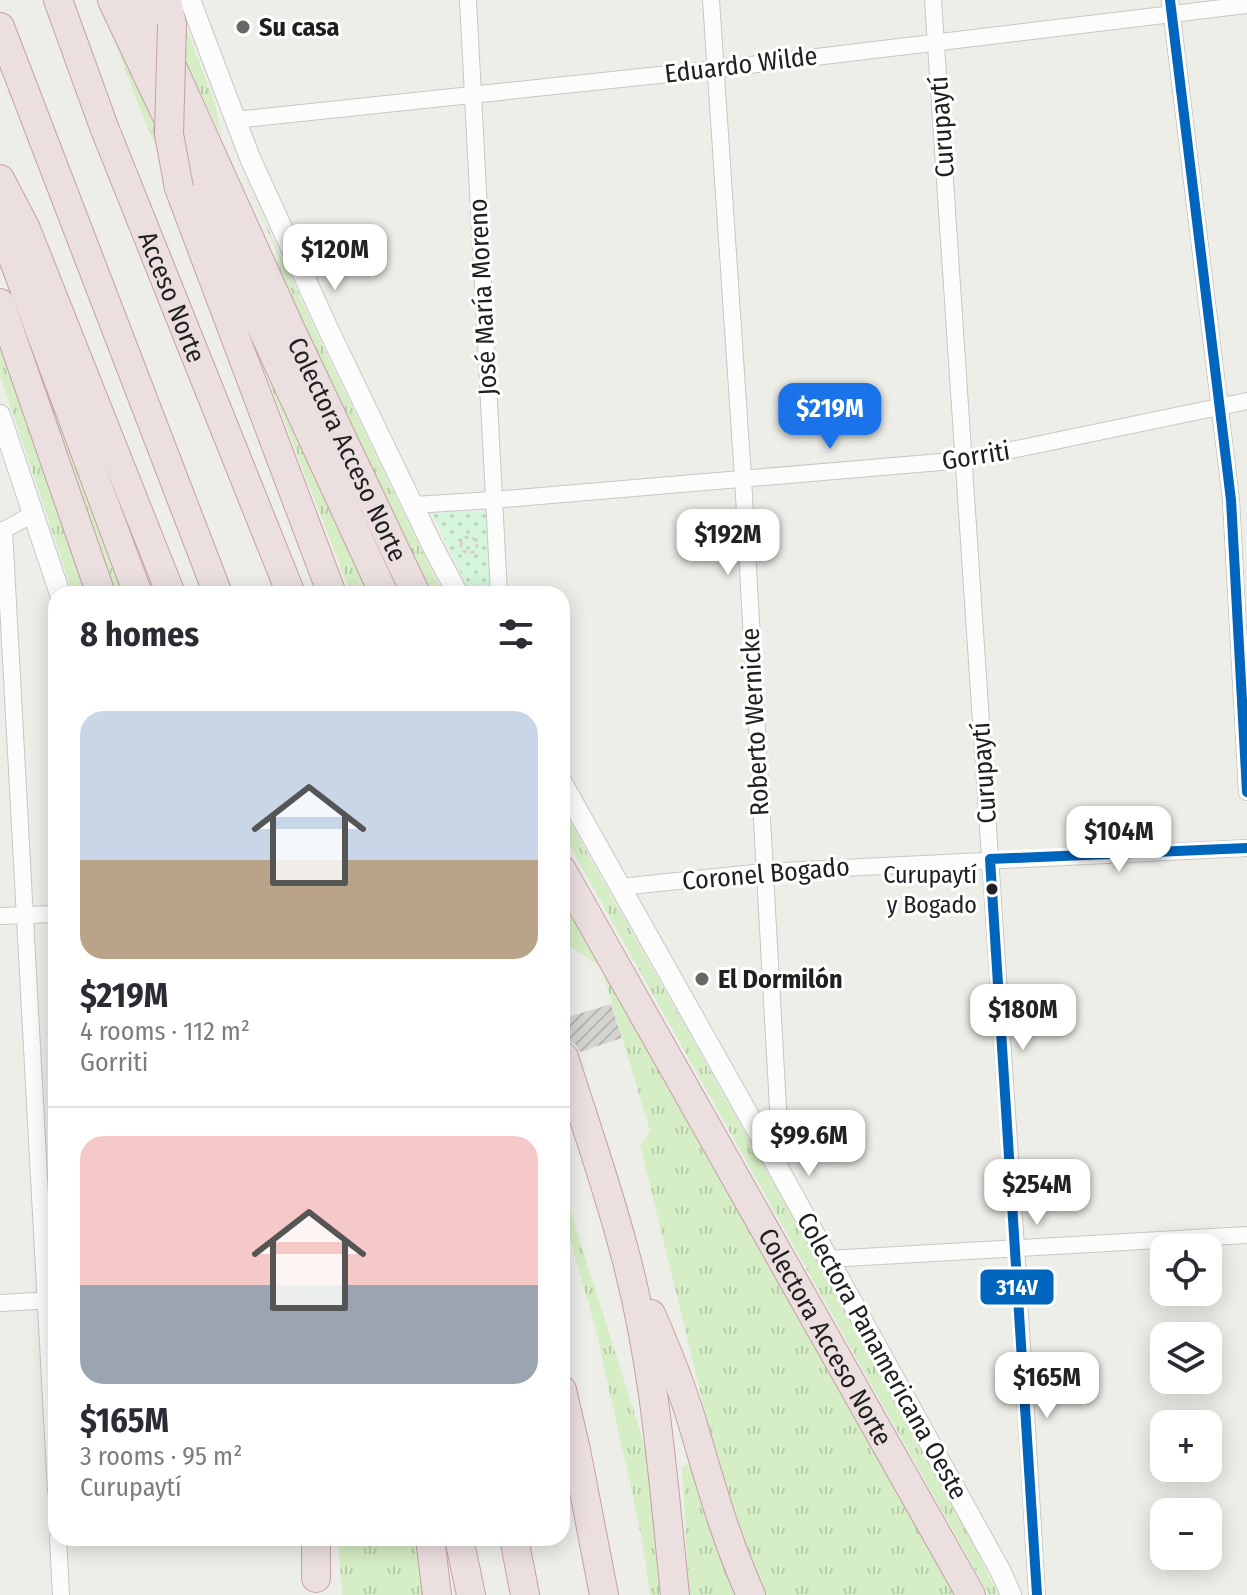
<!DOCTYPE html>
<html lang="en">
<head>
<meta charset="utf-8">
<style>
	:root { --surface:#fff; --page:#f2f2f3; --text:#2b2b33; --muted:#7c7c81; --line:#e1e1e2; --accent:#1a73e8 }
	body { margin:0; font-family:"Fira Sans Condensed",sans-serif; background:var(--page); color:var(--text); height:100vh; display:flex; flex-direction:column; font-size:30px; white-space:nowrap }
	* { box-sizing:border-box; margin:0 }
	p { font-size:26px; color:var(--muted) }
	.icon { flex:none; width:44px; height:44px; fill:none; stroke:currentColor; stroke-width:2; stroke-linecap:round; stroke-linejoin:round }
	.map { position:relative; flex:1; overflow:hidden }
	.side { position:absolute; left:48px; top:586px; width:522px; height:960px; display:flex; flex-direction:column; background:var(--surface); border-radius:24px; box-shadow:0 4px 20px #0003 }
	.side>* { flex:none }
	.fabs { position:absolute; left:1150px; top:1234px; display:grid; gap:16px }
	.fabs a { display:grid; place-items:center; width:72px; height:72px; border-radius:16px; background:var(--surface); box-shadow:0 4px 20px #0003; font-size:40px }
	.price { position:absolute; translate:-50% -68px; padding:0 18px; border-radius:16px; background:#fff; color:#222; font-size:26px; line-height:52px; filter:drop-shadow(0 2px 4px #0008) }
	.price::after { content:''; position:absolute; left:50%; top:48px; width:24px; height:18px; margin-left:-12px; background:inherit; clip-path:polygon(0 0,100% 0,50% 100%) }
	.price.active { background:var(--accent); color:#fff }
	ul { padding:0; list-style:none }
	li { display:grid; align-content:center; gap:16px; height:424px; padding:0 32px }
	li+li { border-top:2px solid var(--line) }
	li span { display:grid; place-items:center; height:248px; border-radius:24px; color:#555 }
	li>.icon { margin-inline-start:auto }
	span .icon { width:144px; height:144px; fill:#fffc; stroke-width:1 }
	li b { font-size:34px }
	h2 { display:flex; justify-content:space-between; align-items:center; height:96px; padding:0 32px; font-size:34px }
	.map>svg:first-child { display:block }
	.grass { fill:url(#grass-tufts) }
	.park { fill:url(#park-dots) }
	.building { fill:url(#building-hatch) }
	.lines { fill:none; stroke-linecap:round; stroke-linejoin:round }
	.service-casing { stroke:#c7c7c5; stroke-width:10 }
	.minor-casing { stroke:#c7c7c5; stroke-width:18 }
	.tertiary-casing { stroke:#c7c7c5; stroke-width:22 }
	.motorway-casing { stroke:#c69fa4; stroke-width:30 }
	.path { stroke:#d8ccc7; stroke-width:3; stroke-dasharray:4 4; stroke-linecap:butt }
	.service { stroke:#fcfcfc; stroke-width:8 }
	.minor { stroke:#fcfcfc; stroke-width:16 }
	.tertiary { stroke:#fcfcfc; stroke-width:20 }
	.motorway { stroke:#ebe0df; stroke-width:28 }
	.motorway-bridge-casing { stroke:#c69fa4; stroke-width:30; stroke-linecap:butt }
	.motorway-bridge { stroke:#ebe0df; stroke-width:28 }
	.bus-1-casing { stroke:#fff; stroke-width:16 }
	.bus-1 { stroke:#0065bd; stroke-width:10 }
	.poi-dot { fill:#686866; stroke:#fff; stroke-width:3 }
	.bus-dot { fill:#202020; stroke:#fff; stroke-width:3 }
	.labels { text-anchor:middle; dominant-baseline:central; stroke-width:6; stroke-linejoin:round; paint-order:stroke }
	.bus-label { font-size:24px; fill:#202020; stroke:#fff; text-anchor:end }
	.poi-label { font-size:26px; font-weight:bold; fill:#202020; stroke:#fff; text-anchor:start }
	.street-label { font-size:26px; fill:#202020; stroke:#fff }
	.line-badge { stroke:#fff; stroke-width:3 }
	.badge-label { font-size:22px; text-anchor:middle; font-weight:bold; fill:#fff }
</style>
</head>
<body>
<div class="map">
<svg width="1247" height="1595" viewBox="0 0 1247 1595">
	<defs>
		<pattern id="grass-tufts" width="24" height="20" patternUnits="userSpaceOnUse" patternTransform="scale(2)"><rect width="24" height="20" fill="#d5eec6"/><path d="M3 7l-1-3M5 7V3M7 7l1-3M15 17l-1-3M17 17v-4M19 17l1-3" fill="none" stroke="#b7ccaa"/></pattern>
		<pattern id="park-dots" width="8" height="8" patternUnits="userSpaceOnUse" patternTransform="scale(2)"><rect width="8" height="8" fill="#d5f6db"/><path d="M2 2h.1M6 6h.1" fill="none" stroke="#b7d3bc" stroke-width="1.8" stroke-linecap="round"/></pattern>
		<pattern id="building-hatch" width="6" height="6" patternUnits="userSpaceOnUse" patternTransform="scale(2)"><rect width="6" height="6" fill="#d5d4d0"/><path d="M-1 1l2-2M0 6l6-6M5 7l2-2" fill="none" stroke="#b7b6b2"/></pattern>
	</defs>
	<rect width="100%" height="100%" fill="#eeeee9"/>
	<path class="grass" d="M100,0L160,116L164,164L138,105Z
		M183,19L215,104L222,137L181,53Z
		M242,173L328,357L443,594H432L431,591L300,318L276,264L280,260Z
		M0,263L130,594H115Z
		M250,333L379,594H351Z
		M0,345L86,594H73L0,375Z
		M562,808L924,1450L961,1518L998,1595H989L562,832Z
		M562,895L601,967L958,1595H766L755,1576L728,1506L640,1145L650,1131L601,967L568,945L562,928Z
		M562,1184L655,1478L664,1595H650L643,1546L631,1488L595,1326L562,1211Z
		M693,1461L743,1595H689L682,1467Z
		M338,1538H424L429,1595H342Z"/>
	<path class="park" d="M488,511L490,594H471L432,513Z"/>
	<path class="building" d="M611,1004L622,1038L580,1052L575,1044L568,1041H562V1019Z"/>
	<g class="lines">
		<defs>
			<path id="service" d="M55,1116L56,1115"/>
			<path id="minor" d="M468,0L499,594
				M711,0L743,478L779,1126L772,1157
				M933,0L1016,1248L1037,1595
				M1170,0L1231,500L1247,792
				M235,120L716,69L1247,5
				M414,505L493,500L964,460L1247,401
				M0,530H4L33,514
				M4,530L56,1491
				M620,887L763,872L1247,848
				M0,916L56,914
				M828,1259L1247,1235
				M0,1303L54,1300
				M58,1538L61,1595"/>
			<path id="tertiary" d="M190,0L250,158L329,331L433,547L458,594
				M0,415L60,594
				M562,783L772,1157L1001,1572L1011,1595"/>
			<g id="motorway">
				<path id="s1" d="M58,0L104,127L291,594"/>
				<path d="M112,0L204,195L260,324L384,594"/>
				<path id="s2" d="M142,0L290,328L416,594"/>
				<path d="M167,0L172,25"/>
				<path d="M0,27L218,594"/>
				<path d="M0,179L26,229L171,594"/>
				<path d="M179,188L332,594"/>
				<path d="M0,214L11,253L138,594"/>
				<path d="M0,303L101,594"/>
				<path id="s3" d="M562,870L971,1595"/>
				<path d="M564,1057C584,1121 607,1185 624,1250C655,1363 663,1479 675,1595"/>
				<path d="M651,1314C666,1348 680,1383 691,1418C709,1478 725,1538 751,1595"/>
				<path d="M562,1390L576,1450L604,1595"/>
				<path d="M430,1538L437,1595"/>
				<path d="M459,1538L471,1595"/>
				<path d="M514,1538L525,1595"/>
				<path d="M316,1578V1538"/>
			</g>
		</defs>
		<use href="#service" class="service-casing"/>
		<use href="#minor" class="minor-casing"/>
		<use href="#tertiary" class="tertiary-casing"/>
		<use href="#motorway" class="motorway-casing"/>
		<path class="path" d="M461 545a8 8 0 1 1 16 0a8 8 0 1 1-16 0Z"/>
		<use href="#service" class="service"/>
		<use href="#minor" class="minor"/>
		<use href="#tertiary" class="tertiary"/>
		<use href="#motorway" class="motorway"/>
		<defs>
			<path id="motorway-bridge" d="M172,25L169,134L179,188"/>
		</defs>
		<use href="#motorway-bridge" class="motorway-bridge-casing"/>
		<use href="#motorway-bridge" class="motorway-bridge"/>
		<defs>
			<path id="bus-1" d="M1170,0L1231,500L1247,792
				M1037,1595L990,859L1247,848"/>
		</defs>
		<use href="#bus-1" class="bus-1-casing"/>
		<use href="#bus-1" class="bus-1"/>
	</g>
	<g class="poi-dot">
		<circle cx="243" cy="27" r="8"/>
		<circle cx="702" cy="979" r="8"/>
	</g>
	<circle class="bus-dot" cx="992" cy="889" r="7"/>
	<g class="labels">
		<g class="bus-label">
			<text x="977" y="875">Curupaytí<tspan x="977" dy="30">y Bogado</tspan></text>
		</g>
		<g class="poi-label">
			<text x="259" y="27">Su casa</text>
			<text x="718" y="979">El Dormilón</text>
		</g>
		<g class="street-label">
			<text transform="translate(741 65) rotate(-7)">Eduardo Wilde</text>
			<text transform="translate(942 127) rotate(-94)">Curupaytí</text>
			<text transform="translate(483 297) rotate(-93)">José María Moreno</text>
			<text stroke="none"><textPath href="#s1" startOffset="318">Acceso Norte</textPath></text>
			<text stroke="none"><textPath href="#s2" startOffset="494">Colectora Acceso Norte</textPath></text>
			<text transform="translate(976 456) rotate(-9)">Gorriti</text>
			<text transform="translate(755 722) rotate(-93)">Roberto Wernicke</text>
			<text transform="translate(984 773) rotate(-94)">Curupaytí</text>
			<text transform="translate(766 874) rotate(-5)">Coronel Bogado</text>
			<text stroke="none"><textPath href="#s3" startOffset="536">Colectora Acceso Norte</textPath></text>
			<text transform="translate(882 1356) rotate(61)">Colectora Panamericana Oeste</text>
		</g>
	</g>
	<rect class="line-badge" x="979" y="1268" width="76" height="38" rx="8" fill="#0065bd"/>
	<g class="badge-label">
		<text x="1017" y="1295">314V</text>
	</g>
</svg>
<div class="fabs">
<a><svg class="icon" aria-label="locate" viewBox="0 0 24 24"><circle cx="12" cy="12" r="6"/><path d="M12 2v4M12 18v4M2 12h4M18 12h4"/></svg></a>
<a><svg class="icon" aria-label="layers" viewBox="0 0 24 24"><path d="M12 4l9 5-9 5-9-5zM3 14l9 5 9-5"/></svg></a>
<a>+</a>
<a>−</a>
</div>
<b class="price" style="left:335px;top:292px">$120M</b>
<b class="price active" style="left:830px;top:451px">$219M</b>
<b class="price" style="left:728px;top:577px">$192M</b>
<b class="price" style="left:1119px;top:874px">$104M</b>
<b class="price" style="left:1023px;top:1052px">$180M</b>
<b class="price" style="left:809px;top:1178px">$99.6M</b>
<b class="price" style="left:1037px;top:1227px">$254M</b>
<b class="price" style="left:1047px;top:1420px">$165M</b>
<section class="side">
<h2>8 homes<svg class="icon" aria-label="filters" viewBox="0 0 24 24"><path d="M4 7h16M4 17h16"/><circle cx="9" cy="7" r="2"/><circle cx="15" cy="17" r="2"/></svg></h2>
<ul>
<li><span style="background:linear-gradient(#c9d6e8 60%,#b9a48a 0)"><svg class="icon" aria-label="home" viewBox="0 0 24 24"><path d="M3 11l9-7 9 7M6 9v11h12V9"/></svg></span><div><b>$219M</b><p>4 rooms · 112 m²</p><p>Gorriti</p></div></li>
<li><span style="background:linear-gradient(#f6c9c9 60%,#9aa5b1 0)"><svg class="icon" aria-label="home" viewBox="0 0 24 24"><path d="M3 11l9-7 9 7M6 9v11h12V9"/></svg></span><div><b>$165M</b><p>3 rooms · 95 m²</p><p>Curupaytí</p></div></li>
</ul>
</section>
</div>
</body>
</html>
